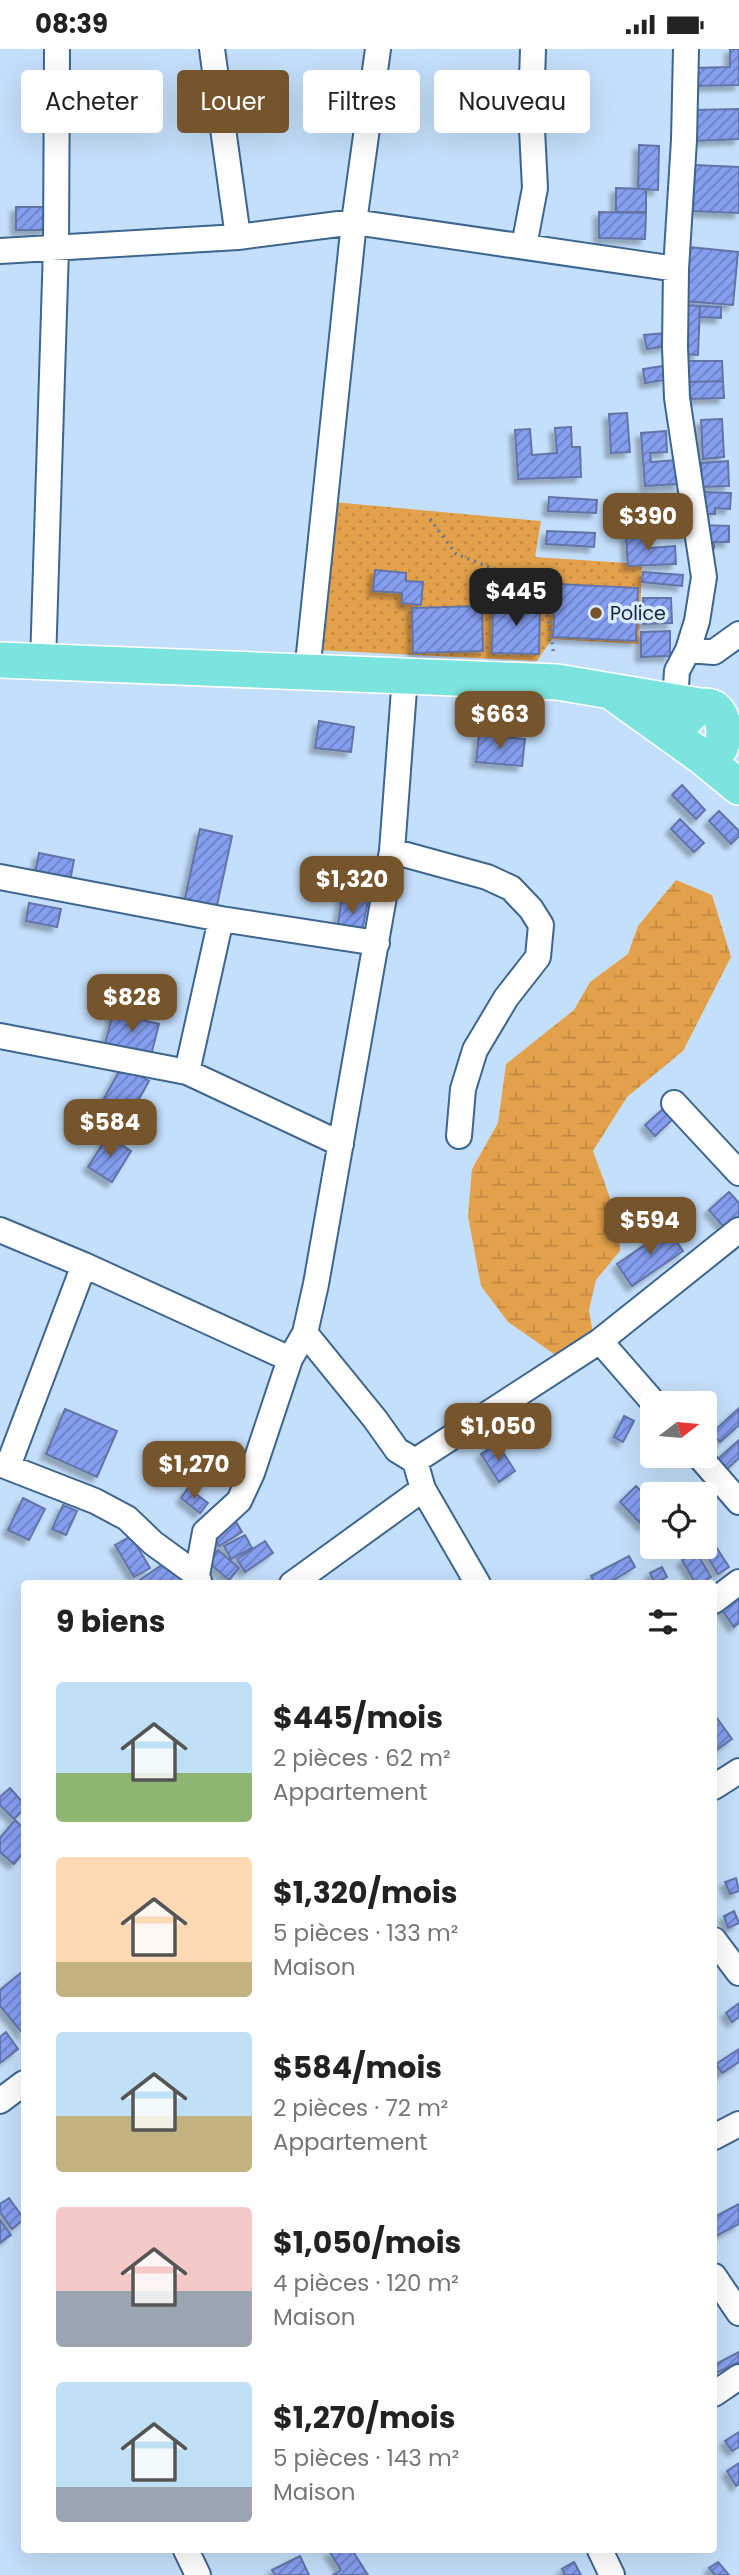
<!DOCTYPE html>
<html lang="fr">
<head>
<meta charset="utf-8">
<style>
	:root { --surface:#fff; --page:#f6f6f6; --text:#222; --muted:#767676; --accent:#76552c }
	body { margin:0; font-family:Poppins,sans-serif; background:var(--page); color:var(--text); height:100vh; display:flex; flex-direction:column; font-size:26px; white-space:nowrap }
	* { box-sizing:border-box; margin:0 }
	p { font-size:23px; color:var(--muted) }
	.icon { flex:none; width:38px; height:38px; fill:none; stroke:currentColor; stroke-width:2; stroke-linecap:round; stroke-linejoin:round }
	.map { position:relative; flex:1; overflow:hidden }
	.sheet { position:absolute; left:21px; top:1531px; width:696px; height:973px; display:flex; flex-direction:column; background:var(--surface); border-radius:7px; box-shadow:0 7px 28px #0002 }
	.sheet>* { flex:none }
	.guide { position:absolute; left:21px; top:21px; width:698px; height:63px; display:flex; gap:14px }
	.needle { width:46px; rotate:74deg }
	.buttons { position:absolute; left:640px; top:1342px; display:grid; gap:14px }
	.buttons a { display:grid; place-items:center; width:77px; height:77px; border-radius:7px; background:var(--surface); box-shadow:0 7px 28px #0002; font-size:35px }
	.price { position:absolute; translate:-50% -60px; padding:0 16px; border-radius:14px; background:var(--accent); color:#fff; font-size:23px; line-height:46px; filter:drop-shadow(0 2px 4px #0008) }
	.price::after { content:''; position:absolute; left:50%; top:42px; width:21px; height:16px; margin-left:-10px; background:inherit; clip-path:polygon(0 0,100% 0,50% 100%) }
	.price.current { background:#222; color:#fff }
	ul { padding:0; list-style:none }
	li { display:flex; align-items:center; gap:21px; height:175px; padding:0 35px }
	li span { display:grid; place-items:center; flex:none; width:196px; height:140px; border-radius:7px; color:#555 }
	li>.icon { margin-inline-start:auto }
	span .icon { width:84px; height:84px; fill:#fffc; stroke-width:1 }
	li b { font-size:30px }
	h2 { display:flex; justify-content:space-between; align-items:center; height:84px; padding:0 35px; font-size:30px }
	.tag { padding:0 24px; border-radius:7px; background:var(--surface); box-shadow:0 7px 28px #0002; font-size:24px; line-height:63px }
	.tag.current { background:var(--accent); color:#fff }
	.status { display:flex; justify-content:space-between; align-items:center; height:49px; padding:0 35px; background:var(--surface); direction:ltr }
	.status svg { height:19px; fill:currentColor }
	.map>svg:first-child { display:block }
	.grass { fill:url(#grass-dots) }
	.wetland { fill:url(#wetland-marsh) }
	.building { fill:url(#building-hatch); stroke:#6474a6; stroke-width:2; filter:url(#shadow) }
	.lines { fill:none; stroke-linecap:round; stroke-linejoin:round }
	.minor-casing { stroke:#3d658e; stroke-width:28 }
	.highway-casing { stroke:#fff; stroke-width:38 }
	.path { stroke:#667b92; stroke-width:3.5; stroke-dasharray:2 5; stroke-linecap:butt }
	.minor { stroke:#fff; stroke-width:24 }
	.highway { stroke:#7ce4de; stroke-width:35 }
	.poi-dot { fill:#76552c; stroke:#d9ebfe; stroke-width:2.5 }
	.labels { text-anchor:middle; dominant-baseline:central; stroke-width:7; stroke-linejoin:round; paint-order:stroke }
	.poi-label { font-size:19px; fill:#122334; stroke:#d9ebfe; text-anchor:start }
</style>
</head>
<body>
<div class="status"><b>08:39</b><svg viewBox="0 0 49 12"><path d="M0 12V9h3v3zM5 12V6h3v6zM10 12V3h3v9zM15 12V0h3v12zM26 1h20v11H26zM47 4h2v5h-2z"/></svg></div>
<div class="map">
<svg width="739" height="2526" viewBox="0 0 739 2526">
	<defs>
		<pattern id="grass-dots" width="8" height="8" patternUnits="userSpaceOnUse" patternTransform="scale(1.75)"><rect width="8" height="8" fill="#e4a14b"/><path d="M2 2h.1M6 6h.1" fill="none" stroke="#c38a42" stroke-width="1.8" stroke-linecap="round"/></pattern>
		<pattern id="wetland-marsh" width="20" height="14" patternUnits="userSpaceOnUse" patternTransform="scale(1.75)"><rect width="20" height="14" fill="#e4a14b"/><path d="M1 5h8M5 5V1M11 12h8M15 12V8" fill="none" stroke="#c38a42"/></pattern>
		<pattern id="building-hatch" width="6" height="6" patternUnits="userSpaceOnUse" patternTransform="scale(1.75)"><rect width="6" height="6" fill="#859ef0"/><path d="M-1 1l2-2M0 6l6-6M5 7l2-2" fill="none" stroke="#6b80c3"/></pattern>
		<filter id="shadow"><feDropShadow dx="-5" dy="5" stdDeviation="2" flood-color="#0004"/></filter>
	</defs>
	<rect width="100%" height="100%" fill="#c4dffb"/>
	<path class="grass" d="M333,453L541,472L535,508L642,515L639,595L552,590L537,612L316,601Z"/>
	<path class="wetland" d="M676,831L712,846L731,908L683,1002L627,1048L593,1102L618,1171L620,1202L596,1231L589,1261L594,1290L554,1305L508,1273L481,1237L468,1167L472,1120L498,1074L506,1015L574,961L590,933L628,905L638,877Z"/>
	<path class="building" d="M730,0H739V36L692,37V19L730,18Z
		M739,60V90L694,92L693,61Z
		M639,96L659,97L658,141L638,140Z
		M695,116L739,118V164L693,162Z
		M616,139L646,140V163H616Z
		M16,158H47V181H16Z
		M599,163L646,164L645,190L599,189Z
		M689,198L738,203L733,256L684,252Z
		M684,256L700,257L698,306L682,305Z
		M700,257L721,258V269L699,268Z
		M665,284L667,297L647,300L644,286Z
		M688,312H722L723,332L689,333Z
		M663,317L665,331L645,334L643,320Z
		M723,332L724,349L689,350V333Z
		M627,364L630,403L611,404L609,365Z
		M722,370L724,408L703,410L701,371Z
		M571,378L572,398H580L581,428L518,430L515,381L530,380L532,406L557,404L555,379Z
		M666,382L667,403L650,404L651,413L677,411L679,435L645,437L641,384Z
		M728,412L729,437L702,438L701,414Z
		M703,443L731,444L730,460L715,459V465H702Z
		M549,448L597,451L596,464L548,462Z
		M651,452V465L677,464L678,481L629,484L628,454Z
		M701,476L729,477V493H714V499L701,498Z
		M547,482L595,484L594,498L546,495Z
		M649,486L650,499L675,497L676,515L628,517L626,487Z
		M375,521L406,524V532L423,533L421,556L402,554V544L373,542Z
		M643,523L683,526L682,537L642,533Z
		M556,535L638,539L636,592L553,588Z
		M643,549H671L672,574L643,575Z
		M493,553L540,554L539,605L492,604Z
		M482,557L483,602L413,604L412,559Z
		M670,582V607L641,608V583Z
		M319,672L354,678L351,703L315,699Z
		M479,686L525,690L522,717L476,713Z
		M682,736L705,761L696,770L672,746Z
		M719,762L739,782V787L731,795L709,772Z
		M680,770L704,794L694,803L671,780Z
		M200,780L232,787L216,861L184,854Z
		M39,804L74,811L69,837L34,830Z
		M342,847L368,852L361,887L337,883Z
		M29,854L61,860L57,878L26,872Z
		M113,964L159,975L151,1006L105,995Z
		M122,1017L149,1032L124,1077L97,1062Z
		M664,1059L673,1070L655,1087L645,1076Z
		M108,1087L131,1102L112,1133L88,1118Z
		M729,1143L739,1154V1191L737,1193L709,1161Z
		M668,1180L683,1202L632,1237L617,1215Z
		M739,1359V1376L720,1393L712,1384Z
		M65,1360L117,1382L97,1428L46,1405Z
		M624,1367L634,1372L623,1393L614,1388Z
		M739,1391V1409L719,1427L710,1417Z
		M497,1394L515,1422L499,1433L481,1405Z
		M636,1437L653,1454V1467L643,1477L620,1453Z
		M188,1439L208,1454L200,1464L181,1449Z
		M23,1449L45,1460L29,1491L8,1481Z
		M63,1456L77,1462L66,1486L52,1480Z
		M235,1471L242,1483L219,1497L212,1485Z
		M245,1486L252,1499L231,1510L224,1497Z
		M131,1487L150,1519L134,1528L115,1496Z
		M265,1492L273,1504L245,1523L237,1510Z
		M713,1493L729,1518L718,1525L703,1500Z
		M218,1501L239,1519L229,1531L208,1513Z
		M696,1503L711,1528L701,1535H696L682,1511Z
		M629,1507L635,1518L607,1535H595L591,1527Z
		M172,1509L189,1535H134Z
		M662,1518L667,1528L655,1534L650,1524Z
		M739,1539V1574L734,1578L717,1554Z
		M714,1665L732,1690L715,1702L714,1701Z
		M10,1739L24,1755V1760L14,1770L0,1756V1748Z
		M15,1771L24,1779V1803L14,1815L0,1803V1789Z
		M736,1829L739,1842L730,1845L725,1833Z
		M734,1862L739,1874L728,1879L724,1867Z
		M22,1923L24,1926V1986L0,1957V1941Z
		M739,1954V1968L732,1973L726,1964Z
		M6,1983L18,2000L0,2014V1988Z
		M739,2000V2013L722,2024L716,2015Z
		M9,2149L24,2170L12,2180L0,2163V2155Z
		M739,2155V2175L716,2187L714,2183V2168Z
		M0,2171L11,2186L0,2194Z
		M739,2303V2313L714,2325V2316Z
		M739,2383V2398L732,2402L725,2392Z
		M739,2414V2435L736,2437L727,2422Z
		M352,2501L368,2526H333L341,2521L329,2502Z
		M300,2507L309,2526H275L272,2521Z
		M574,2513L581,2526H565L562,2520Z
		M718,2513L729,2526H715L709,2519Z"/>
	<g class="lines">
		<defs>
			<path id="minor" d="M212,0L238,188
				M524,197L535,139L531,61L533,0
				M0,202L238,188L354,173L676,220
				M688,601L714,603L739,585
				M43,614L56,199L57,0
				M307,624L354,173L378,0
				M675,652L677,622L688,601L697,572L704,528L677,349L675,298L676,220L684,91L686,0
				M392,802L487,828L511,839L531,860L541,876L538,908L506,949L475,1001L463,1040L459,1087
				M0,828L221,870L377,894
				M0,987L187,1023L341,1095
				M187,1023L221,870
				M674,1054L739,1124
				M0,1181L84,1216L290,1310
				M305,1284L375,1370L397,1401L415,1412L423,1440L478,1535
				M600,1292L654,1354
				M699,1407L739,1453
				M415,1412L600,1292L739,1181
				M0,1415L95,1452L127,1469L153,1494L197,1526L200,1535
				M8,1417L84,1216
				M197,1526L205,1483L239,1452L252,1424L290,1310L305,1284L316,1235L392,802L405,627
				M292,1535L423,1440
				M714,1552L739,1533
				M714,1738L739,1722
				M714,1891L739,1924
				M0,2052L24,2034
				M714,2088L739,2075
				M714,2227L739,2264
				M714,2345L739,2328
				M186,2501L198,2526
				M600,2501L612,2526"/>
			<path id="highway" d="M0,611L557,633L706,658
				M616,646L701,707L739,738
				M687,669C726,626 739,715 701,707"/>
		</defs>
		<use href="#minor" class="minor-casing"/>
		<use href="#highway" class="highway-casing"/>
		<path class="path" d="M430,470L456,505L536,536L548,569L554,607"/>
		<use href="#minor" class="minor"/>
		<use href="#highway" class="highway"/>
	</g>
	<circle class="poi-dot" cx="596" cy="564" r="7"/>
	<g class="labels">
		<g class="poi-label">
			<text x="610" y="564">Police</text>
		</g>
	</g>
</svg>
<div class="buttons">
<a><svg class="needle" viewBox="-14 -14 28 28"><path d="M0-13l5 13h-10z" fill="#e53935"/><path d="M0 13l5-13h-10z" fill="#767676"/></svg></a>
<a><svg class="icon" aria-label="locate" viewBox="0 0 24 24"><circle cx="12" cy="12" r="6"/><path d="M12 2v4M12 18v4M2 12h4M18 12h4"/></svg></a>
</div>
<b class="price" style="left:648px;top:504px">$390</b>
<b class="price current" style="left:516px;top:579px">$445</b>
<b class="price" style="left:500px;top:702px">$663</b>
<b class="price" style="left:352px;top:867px">$1,320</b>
<b class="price" style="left:132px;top:985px">$828</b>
<b class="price" style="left:110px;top:1110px">$584</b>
<b class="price" style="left:650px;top:1208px">$594</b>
<b class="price" style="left:498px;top:1414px">$1,050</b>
<b class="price" style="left:194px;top:1452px">$1,270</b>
<div class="guide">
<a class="tag">Acheter</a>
<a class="tag current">Louer</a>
<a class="tag">Filtres</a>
<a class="tag">Nouveau</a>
</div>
<section class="sheet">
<h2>9 biens<svg class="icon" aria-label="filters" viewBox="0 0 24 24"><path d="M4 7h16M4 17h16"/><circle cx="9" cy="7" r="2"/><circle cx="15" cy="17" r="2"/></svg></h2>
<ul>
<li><span style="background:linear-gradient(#bfe0f5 65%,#8fb573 0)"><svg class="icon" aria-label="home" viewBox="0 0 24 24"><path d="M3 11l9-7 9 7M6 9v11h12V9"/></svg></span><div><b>$445/mois</b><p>2 pièces · 62 m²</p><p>Appartement</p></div></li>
<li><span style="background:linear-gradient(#ffd9b3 75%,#c2b280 0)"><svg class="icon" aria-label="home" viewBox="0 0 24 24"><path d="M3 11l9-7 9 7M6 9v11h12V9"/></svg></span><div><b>$1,320/mois</b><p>5 pièces · 133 m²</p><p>Maison</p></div></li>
<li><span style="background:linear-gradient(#bfe0f5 60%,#c2b280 0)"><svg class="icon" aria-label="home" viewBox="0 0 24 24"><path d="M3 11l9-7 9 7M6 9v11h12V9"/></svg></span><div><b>$584/mois</b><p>2 pièces · 72 m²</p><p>Appartement</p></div></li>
<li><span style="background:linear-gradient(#f6c9c9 60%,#9aa5b1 0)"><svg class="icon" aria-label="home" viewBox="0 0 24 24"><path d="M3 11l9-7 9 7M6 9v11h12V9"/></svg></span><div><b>$1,050/mois</b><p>4 pièces · 120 m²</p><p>Maison</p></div></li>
<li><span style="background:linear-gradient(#bfe0f5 75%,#9aa5b1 0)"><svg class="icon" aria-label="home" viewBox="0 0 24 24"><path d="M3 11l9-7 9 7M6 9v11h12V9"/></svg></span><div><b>$1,270/mois</b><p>5 pièces · 143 m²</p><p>Maison</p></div></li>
</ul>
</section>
</div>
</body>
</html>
